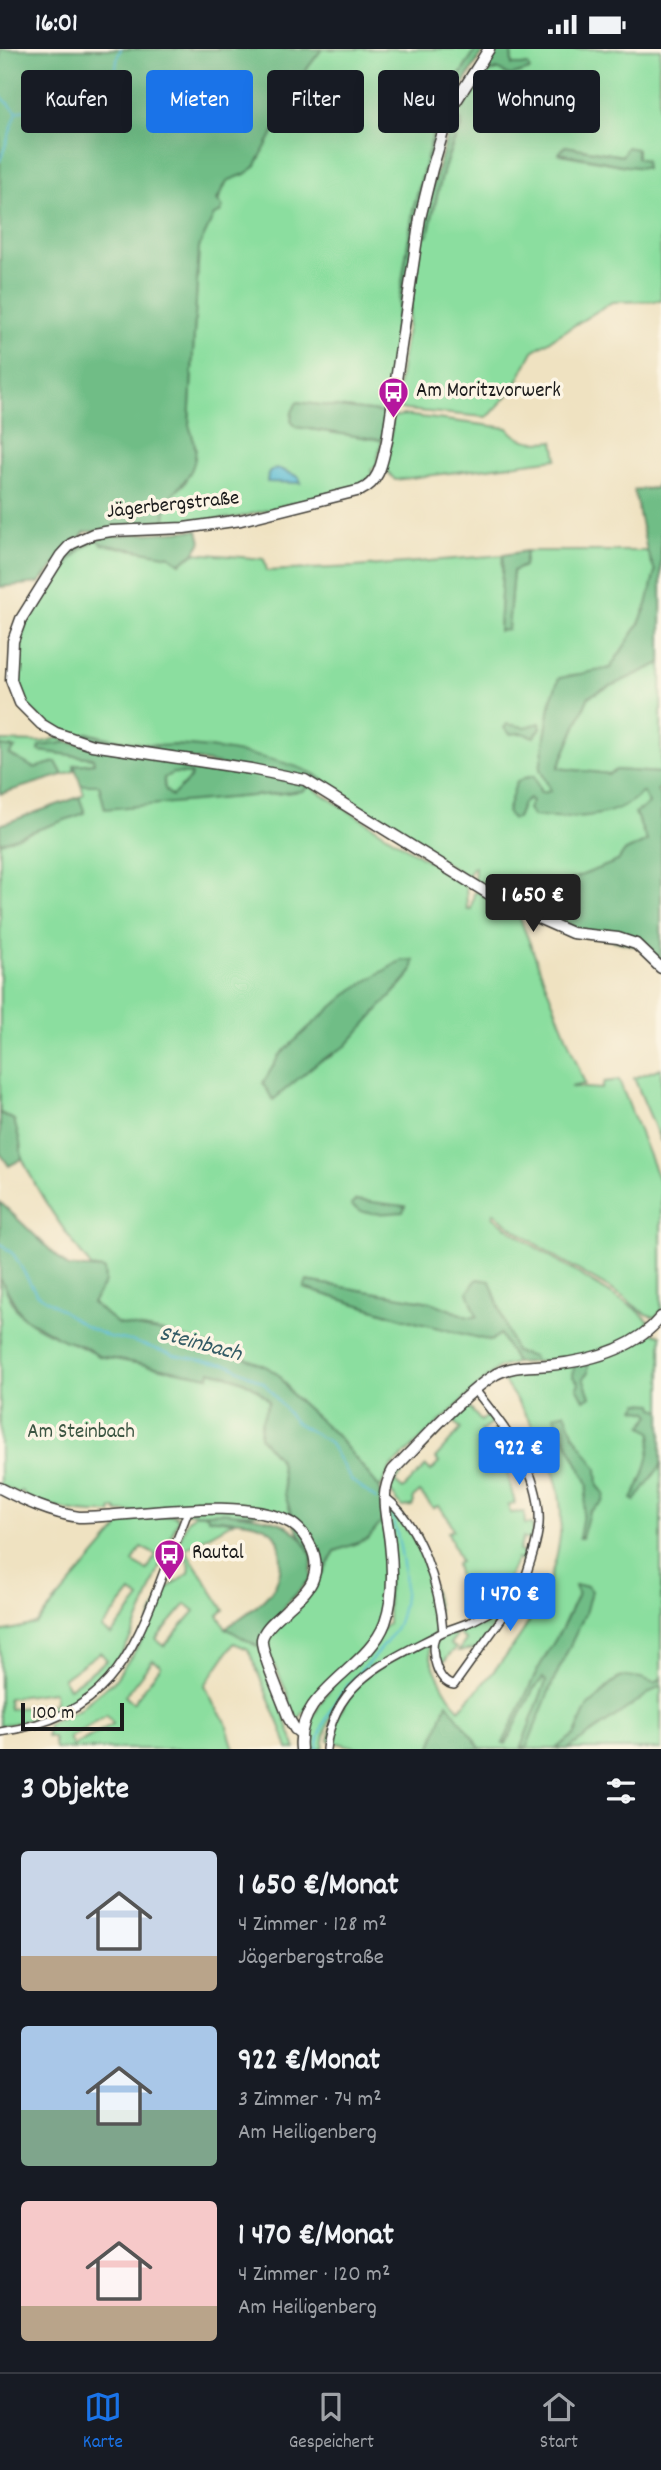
<!DOCTYPE html>
<html lang="de">
<head>
<meta charset="utf-8">
<style>
	:root { --surface:#171b24; --page:#242831; --text:#f1f3f6; --muted:#9ea1a6; --line:#363941; --accent:#1a73e8 }
	body { margin:0; font-family:Dekko,sans-serif; background:var(--page); color:var(--text); height:100vh; display:flex; flex-direction:column; font-size:26px; white-space:nowrap }
	* { box-sizing:border-box; margin:0 }
	p { font-size:23px; color:var(--muted) }
	.icon { flex:none; width:38px; height:38px; fill:none; stroke:currentColor; stroke-width:2; stroke-linecap:round; stroke-linejoin:round }
	.map { position:relative; height:1700px; overflow:hidden }
	.drawer { display:flex; flex-direction:column; background:var(--surface); flex:1 }
	.drawer>* { flex:none }
	.banner { position:absolute; left:21px; top:21px; width:620px; height:63px; display:flex; gap:14px }
	.scale { position:absolute; left:21px; bottom:18px; width:103px; box-sizing:border-box; padding-left:7px; border:4px solid #1c1c1c; border-top:0; font-size:19px; line-height:24px; white-space:nowrap; color:#1c1c1c; -webkit-text-stroke:5px #fcf5e5; paint-order:stroke }
	.price { position:absolute; translate:-50% -60px; padding:0 16px; border-radius:7px; background:var(--accent); color:#fff; font-size:23px; line-height:46px; filter:drop-shadow(0 2px 4px #0008) }
	.price::after { content:''; position:absolute; left:50%; top:42px; width:21px; height:16px; margin-left:-10px; background:inherit; clip-path:polygon(0 0,100% 0,50% 100%) }
	.price.on { background:#222; color:#fff }
	ul { padding:0; list-style:none }
	li { display:flex; align-items:center; gap:21px; height:175px; padding:0 21px }
	li span { display:grid; place-items:center; flex:none; width:196px; height:140px; border-radius:7px; color:#555 }
	li>.icon { margin-inline-start:auto }
	span .icon { width:84px; height:84px; fill:#fffc; stroke-width:1 }
	li b { font-size:30px }
	h2 { display:flex; justify-content:space-between; align-items:center; height:84px; padding:0 21px; font-size:30px }
	.pill { padding:0 24px; border-radius:7px; background:var(--surface); box-shadow:0 7px 28px #0002; font-size:24px; line-height:63px }
	.pill.on { background:var(--accent); color:#fff }
	.status { display:flex; justify-content:space-between; align-items:center; height:49px; padding:0 35px; background:var(--surface); direction:ltr }
	.status svg { height:19px; fill:currentColor }
	.tab-bar { display:flex; justify-content:space-around; align-items:center; height:98px; border-top:2px solid var(--line); background:var(--surface); font-size:19px; color:var(--muted) }
	.tab-bar a { display:grid; justify-items:center; gap:4px }
	.tab-bar .on { color:var(--accent) }
	.map>svg:first-child { display:block }
	.green { fill:#8bde9f; stroke:#547d5e; stroke-width:2; fill-rule:evenodd }
	.forest { fill:#70bd86; stroke:#466c51; stroke-width:2; fill-rule:evenodd }
	.water { fill:#55bad3; stroke:#386b78; stroke-width:2 }
	.lines { fill:none; stroke-linecap:round; stroke-linejoin:round }
	.stream { stroke:#55bad3; stroke-width:2 }
	.street-casing { stroke:#3c3a35; stroke-width:10 }
	.secondary-casing { stroke:#3c3a35; stroke-width:13 }
	.street { stroke:#fff; stroke-width:7 }
	.secondary { stroke:#fff; stroke-width:10 }
	.labels { text-anchor:middle; dominant-baseline:central; stroke-width:7; stroke-linejoin:round; paint-order:stroke }
	.poi-label { font-size:21px; fill:#1c1c1c; stroke:#fcf5e5; text-anchor:start }
	.street-label { font-size:21px; fill:#1c1c1c; stroke:#fcf5e5 }
	.park-label { font-size:21px; fill:#3d5643; stroke:#fcf5e5 }
	.water-label { font-size:23px; font-style:italic; fill:#335b65; stroke:#fcf5e5 }
</style>
</head>
<body>
<div class="status"><b>16:01</b><svg viewBox="0 0 49 12"><path d="M0 12V9h3v3zM5 12V6h3v6zM10 12V3h3v9zM15 12V0h3v12zM26 1h20v11H26zM47 4h2v5h-2z"/></svg></div>
<div class="map">
<svg width="661" height="1700" viewBox="0 0 661 1700">
	<rect width="100%" height="100%" fill="#fcf5e5"/>
	<filter id="ink" filterUnits="userSpaceOnUse"><feTurbulence type="fractalNoise" baseFrequency=".0143" numOctaves="2"/><feDisplacementMap in="SourceGraphic" scale="14" xChannelSelector="R" yChannelSelector="G"/><feConvolveMatrix kernelMatrix="1 2 1 2 8 2 1 2 1" color-interpolation-filters="sRGB"/></filter>
	<filter id="wash" filterUnits="userSpaceOnUse"><feTurbulence type="fractalNoise" baseFrequency=".00686" numOctaves="4" result="noise"/><feDisplacementMap in="SourceGraphic" scale="28" xChannelSelector="R" yChannelSelector="G"/><feGaussianBlur stdDeviation="1.57" result="paint"/><feColorMatrix in="noise" values="0 0 0 0 0 0 0 0 0 0 0 0 0 0 0 0 0 1.4 0 .05"/><feComposite in="paint" operator="in"/></filter>
	<g filter="url(#wash)">
		<rect width="100%" height="100%" fill="#efe2c1"/>
		<path class="green" d="M322,0H476L440,59L413,162L395,279L400,281L387,364L297,353L296,378L382,391L376,418L372,419L371,423L374,424L362,436L240,468L167,476L164,464L171,446L185,434L196,399L189,376L199,198L227,131L245,125L306,21Z
			M511,0H661L659,20L661,252L612,253L533,302L514,339L491,365L486,368L405,361L395,358L421,188L428,185C437,150 443,109 462,77L452,68L457,57L463,59L472,42L468,38L474,27L512,17ZM565,97L623,107L645,118L627,117L559,105Z
			M404,366L508,379C519,394 536,394 554,392L557,410L395,431L386,421L393,368Z
			M92,488L170,507L180,514L194,504L264,510L267,522L355,518L503,506L499,582L508,580L513,522L524,517L526,502H647L656,522L647,556L639,575L610,619L559,630L551,651L540,720L551,743L541,744L534,728L517,769L523,754L529,749L532,751L533,767C572,769 612,768 643,743L649,754L637,768L647,792L624,803L618,812L546,841L540,833L530,837L529,845L517,849L513,854L474,832L475,818L472,819L468,828L321,735L317,726C244,695 162,704 87,684L83,689C70,684 55,681 43,672C0,638 14,590 38,549L47,547C60,527 71,504 92,493Z
			M661,614V724L616,721L609,725L558,719L589,647Z
			M59,689L69,693L39,702L93,709L94,714L74,716V722L63,726L56,713L34,719L8,705L14,699L0,697V692L42,693Z
			M173,723L191,725C189,733 178,739 173,747L165,742L164,729Z
			M81,736H99L105,759L274,745L302,742L309,737L466,836L467,860H471L474,844L478,843L518,864L585,1035L570,1038L602,1040L604,1033L619,1031L661,1137V1262L656,1268C644,1267 631,1253 620,1246C577,1220 532,1196 494,1164L493,1168L529,1194L637,1261L649,1272L647,1277L624,1293L580,1308L534,1313L516,1303L468,1243L478,1268H468L431,1253L307,1232L304,1239L415,1273L491,1292L500,1285L516,1314L498,1319L391,1418L380,1439L335,1385L292,1346L286,1335L241,1307L164,1283L118,1275L92,1254L105,1233L104,1220L91,1218C67,1185 41,1151 24,1113C20,1104 17,1083 14,1071L0,1064V794L84,764L79,748L84,745ZM413,912L412,923L402,935L332,1007L318,1013Z
			M661,1019V1093L634,1029Z
			M0,1229C7,1241 13,1260 23,1268C43,1286 76,1293 99,1307L209,1328V1322C232,1327 254,1333 269,1352L261,1374L260,1388L280,1412L285,1445L293,1472L274,1465L118,1463L116,1460H112L111,1464C73,1465 59,1460 24,1448V1444L21,1442L19,1445L0,1436Z
			M651,1284L661,1286V1700H364L329,1692L333,1675L356,1637L353,1634C335,1655 326,1672 323,1700H305C306,1654 359,1607 388,1574V1463L397,1460L403,1469L401,1471L407,1482L410,1481C421,1507 435,1535 438,1564C440,1575 432,1586 430,1596C427,1613 448,1648 459,1660C516,1603 577,1521 557,1435C547,1395 523,1360 500,1327L567,1316Z
			M465,1354L481,1372L489,1366L494,1373L481,1382L486,1388L499,1378L503,1384L495,1389L502,1401L509,1397L516,1410L510,1414L512,1420L507,1423L515,1454L508,1456L510,1464L524,1463L525,1475H533L531,1492L523,1489L519,1502L527,1505L524,1512L517,1510L507,1531L517,1536L510,1545L504,1537L492,1544V1558L468,1571L456,1515L460,1513L448,1483L453,1481L449,1470L438,1457L433,1459L420,1443L413,1449L414,1453L412,1457L402,1458L389,1441L397,1421L402,1425L395,1433L403,1440L426,1417L431,1422L439,1414L435,1409L461,1380L450,1369Z
			M196,1464H207L209,1469L233,1473L185,1500L224,1561L218,1566L226,1579L260,1599L296,1700H288L282,1681L248,1600L234,1594L205,1636L214,1656L225,1671L234,1700H55L53,1688H47L48,1675L78,1661L115,1631L140,1594L162,1543L189,1524C192,1512 185,1506 174,1506L187,1472ZM186,1555L195,1562L164,1597L156,1590ZM153,1611L161,1617L133,1654L125,1647ZM107,1666L113,1675L73,1697L69,1689Z
			M171,1466L176,1467L178,1471C132,1576 133,1654 0,1677V1583L36,1575L118,1480L117,1470ZM141,1498L156,1506L147,1521L133,1513ZM131,1543L140,1550L111,1586L102,1579ZM100,1603L107,1611L69,1639L63,1630ZM54,1643L55,1655L9,1660L8,1649Z
			M383,1471L390,1517L383,1572L367,1596L321,1642L297,1672L294,1670L288,1646L267,1600V1589L269,1583L323,1524L335,1502L367,1490Z
			M509,1553L479,1600L458,1602L466,1591L455,1582Z
			M452,1583L456,1587L450,1595L456,1599L439,1618L434,1598L437,1590Z"/>
		<path class="forest" d="M0,0H322L306,21L255,118L245,125L227,132L217,151L223,158L220,164L214,166L199,198L189,376C193,389 198,401 194,414C187,440 158,446 167,476L85,483L39,534L0,538Z
			M476,0H485L446,62L400,281L395,280L413,162L440,59Z
			M493,0H511L512,16H528L530,21L510,27L497,20L474,27Z
			M452,68L461,71L462,77C443,109 437,150 428,186L421,188L424,170Z
			M565,97L622,107L627,98L637,100V109L645,111L646,119L627,117L559,104Z
			M297,353L387,364L382,391L296,378L291,372L292,363Z
			M659,425H661V614L589,647L558,719L609,725L616,721L661,724V738L657,742L661,747V915L647,900L572,881L517,854L519,850L529,845L530,838L540,832L547,840L618,812L624,803L647,792L635,764L649,755L643,743C639,746 635,750 630,753C604,771 563,769 533,767L528,760L532,752L529,749L523,754L517,769L512,770L507,763L516,734L524,729L534,727L541,744L551,742L540,720L551,651L559,629L610,619L639,575L647,556L655,522L647,502L634,441L656,439Z
			M198,481L201,493L194,504L180,514L170,507L101,495L95,488Z
			M92,488V493C71,504 60,527 47,547L41,551L38,549L72,497Z
			M526,502L524,517L513,522L508,581L499,582L503,506Z
			M540,674L541,679L534,688L522,684L510,685L504,679L507,675L525,678Z
			M86,684C108,690 128,695 150,697C158,698 165,696 172,696C208,697 298,710 325,732L321,735L83,689Z
			M69,693L273,728L309,737L302,742L274,745L105,760L99,736H81L74,716L94,714L93,709L39,702L40,697ZM173,724L191,725L190,730L172,747C165,742 163,738 164,729Z
			M0,697L15,699L9,705L34,719L56,713L63,726L0,745Z
			M79,748L85,764L0,794V776Z
			M402,911L414,912L412,923L346,997L318,1013L273,1051L263,1034L279,1007L308,979L352,941Z
			M0,1064L14,1071L20,1093L22,1110L9,1117L0,1104Z
			M356,1151L405,1157L403,1163C387,1164 363,1168 351,1156Z
			M0,1153L68,1218L104,1220L105,1233L92,1254L118,1275L164,1283L199,1293L218,1301L241,1307L267,1318L280,1327L292,1346L335,1385L380,1439L383,1471L368,1490L335,1502L323,1524L313,1536L318,1519L293,1472L285,1445L280,1412L260,1388L261,1374L269,1352C254,1333 233,1327 210,1322L209,1328L99,1307L83,1297L63,1291L22,1267L0,1229Z
			M477,1230L490,1232L515,1303L534,1308V1313L516,1314L500,1285L491,1292L415,1273L304,1239L307,1232L431,1253L468,1268H477L468,1243Z
			M588,1313V1324L583,1329L590,1347L584,1351L577,1338L579,1334L573,1328L574,1316Z
			M639,1354L653,1355L654,1359L661,1361V1416L635,1452L632,1450C645,1428 649,1409 652,1384L642,1377L651,1366L648,1363L635,1360Z
			M565,1363L574,1386L597,1420L598,1437L605,1445L603,1453L589,1463L582,1489H579L588,1435L554,1367Z
			M224,1463C258,1468 297,1468 311,1506C313,1512 311,1522 311,1529L286,1556L260,1599L226,1579C255,1558 287,1543 280,1501C279,1493 278,1487 271,1482C256,1470 227,1472 208,1469L207,1464Z
			M575,1537H587L591,1542L585,1565L553,1633L526,1700L521,1698L546,1632L543,1629L533,1641L506,1695L503,1694L538,1620L561,1581L578,1545Z
			M626,1627L641,1629L655,1634L661,1629V1636L568,1700H555L575,1685L588,1656C605,1648 605,1632 626,1627Z
			M447,1654L481,1700H430Z"/>
		<path class="water" d="M280,420L299,428L301,434L267,433L268,425L272,421Z"/>
		<g class="lines">
			<path class="stream" d="M0,46L17,63L0,112
				M17,63C25,61 32,58 39,58C65,57 94,64 111,38C118,27 114,11 121,0
				M0,1194L14,1206L36,1244L85,1277L109,1288L131,1292L174,1306L230,1316L264,1334L295,1373L329,1393L351,1431L376,1450
				M317,1700C322,1664 344,1639 368,1614C380,1601 393,1588 399,1571C411,1536 401,1499 392,1465"/>
		</g>
	</g>
	<g filter="url(#ink)">
		<g class="lines">
			<defs>
				<path id="street" d="M475,1341C505,1378 542,1424 539,1475C537,1498 527,1522 520,1544
					M384,1447C420,1474 440,1539 443,1583
					M0,1683C105,1668 131,1612 164,1522C172,1502 181,1482 188,1462
					M326,1700C334,1632 386,1613 439,1585C450,1579 463,1577 474,1571C490,1563 506,1554 520,1544L454,1636C438,1635 429,1602 435,1588"/>
				<path id="secondary" d="M489,0L449,63L432,120L420,169L387,392C382,411 381,432 361,441L241,471L184,479L111,482L93,485L71,495L61,506L21,570L13,592L11,631L20,654L41,675L56,684L92,696L251,720L305,731L502,853L572,884L618,889L636,895L661,919
					M0,1439C25,1452 51,1464 79,1468C137,1468 241,1446 291,1474C300,1480 307,1489 311,1498C316,1508 317,1519 313,1530C309,1542 295,1552 286,1561C278,1569 264,1579 262,1590C260,1602 284,1655 289,1670L295,1680L300,1684
					M301,1700C295,1642 367,1622 385,1574C394,1549 393,1520 390,1494C387,1465 378,1448 393,1421C422,1392 463,1345 496,1325C512,1316 532,1318 549,1316C590,1312 635,1300 661,1268"/>
			</defs>
			<use href="#street" class="street-casing"/>
			<use href="#secondary" class="secondary-casing"/>
			<use href="#street" class="street"/>
			<use href="#secondary" class="secondary"/>
		</g>
	</g>
	<defs>
		<symbol id="bus-pin" viewBox="-11 -11 22 30"><path d="M0 17L-7.5 6A9.5 9.5 0 1 1 7.5 6Z" fill="#b5179e" stroke="#fcf5e5"/><path d="M-5-6H5V4H4V6H2V4H-2V6H-4V4H-5ZM-3.5-4V0h7V-4ZM-3.5 1.2v1.5H-2V1.2ZM2 1.2v1.5H3.5V1.2Z" fill="#fff"/></symbol>
	</defs>
	<g fill-rule="evenodd">
		<use href="#bus-pin" x="376" y="326" width="35" height="47"/>
		<use href="#bus-pin" x="152" y="1488" width="35" height="47"/>
	</g>
	<g class="labels">
		<g class="poi-label">
			<text x="416" y="343">Am Moritzvorwerk</text>
			<text x="192" y="1505">Rautal</text>
		</g>
		<g class="street-label">
			<text transform="translate(173 457) rotate(-6)">Jägerbergstraße</text>
		</g>
		<g class="park-label">
			<text x="81" y="1384">Am Steinbach</text>
		</g>
		<g class="water-label">
			<text transform="translate(200 1296) rotate(15)">Steinbach</text>
		</g>
	</g>
</svg>
<div class="scale">100 m</div>
<b class="price on" style="left:533px;top:885px">1 650 €</b>
<b class="price" style="left:519px;top:1438px">922 €</b>
<b class="price" style="left:510px;top:1584px">1 470 €</b>
<div class="banner">
<a class="pill">Kaufen</a>
<a class="pill on">Mieten</a>
<a class="pill">Filter</a>
<a class="pill">Neu</a>
<a class="pill">Wohnung</a>
</div>
</div>
<section class="drawer">
<h2>3 Objekte<svg class="icon" aria-label="filters" viewBox="0 0 24 24"><path d="M4 7h16M4 17h16"/><circle cx="9" cy="7" r="2"/><circle cx="15" cy="17" r="2"/></svg></h2>
<ul>
<li><span style="background:linear-gradient(#c9d6e8 75%,#b9a48a 0)"><svg class="icon" aria-label="home" viewBox="0 0 24 24"><path d="M3 11l9-7 9 7M6 9v11h12V9"/></svg></span><div><b>1 650 €/Monat</b><p>4 Zimmer · 128 m²</p><p>Jägerbergstraße</p></div></li>
<li><span style="background:linear-gradient(#a9c7e8 60%,#7fa58c 0)"><svg class="icon" aria-label="home" viewBox="0 0 24 24"><path d="M3 11l9-7 9 7M6 9v11h12V9"/></svg></span><div><b>922 €/Monat</b><p>3 Zimmer · 74 m²</p><p>Am Heiligenberg</p></div></li>
<li><span style="background:linear-gradient(#f6c9c9 75%,#b9a48a 0)"><svg class="icon" aria-label="home" viewBox="0 0 24 24"><path d="M3 11l9-7 9 7M6 9v11h12V9"/></svg></span><div><b>1 470 €/Monat</b><p>4 Zimmer · 120 m²</p><p>Am Heiligenberg</p></div></li>
</ul>
</section>
<nav class="tab-bar">
<a class="on"><svg class="icon" aria-label="map" viewBox="0 0 24 24"><path d="M3 6l6-2 6 2 6-2v14l-6 2-6-2-6 2zM9 4v14M15 6v14"/></svg>Karte</a>
<a><svg class="icon" aria-label="saved" viewBox="0 0 24 24"><path d="M7 4h10v16l-5-4-5 4z"/></svg>Gespeichert</a>
<a><svg class="icon" aria-label="home" viewBox="0 0 24 24"><path d="M3 11l9-7 9 7M6 9v11h12V9"/></svg>Start</a>
</nav>
</body>
</html>
